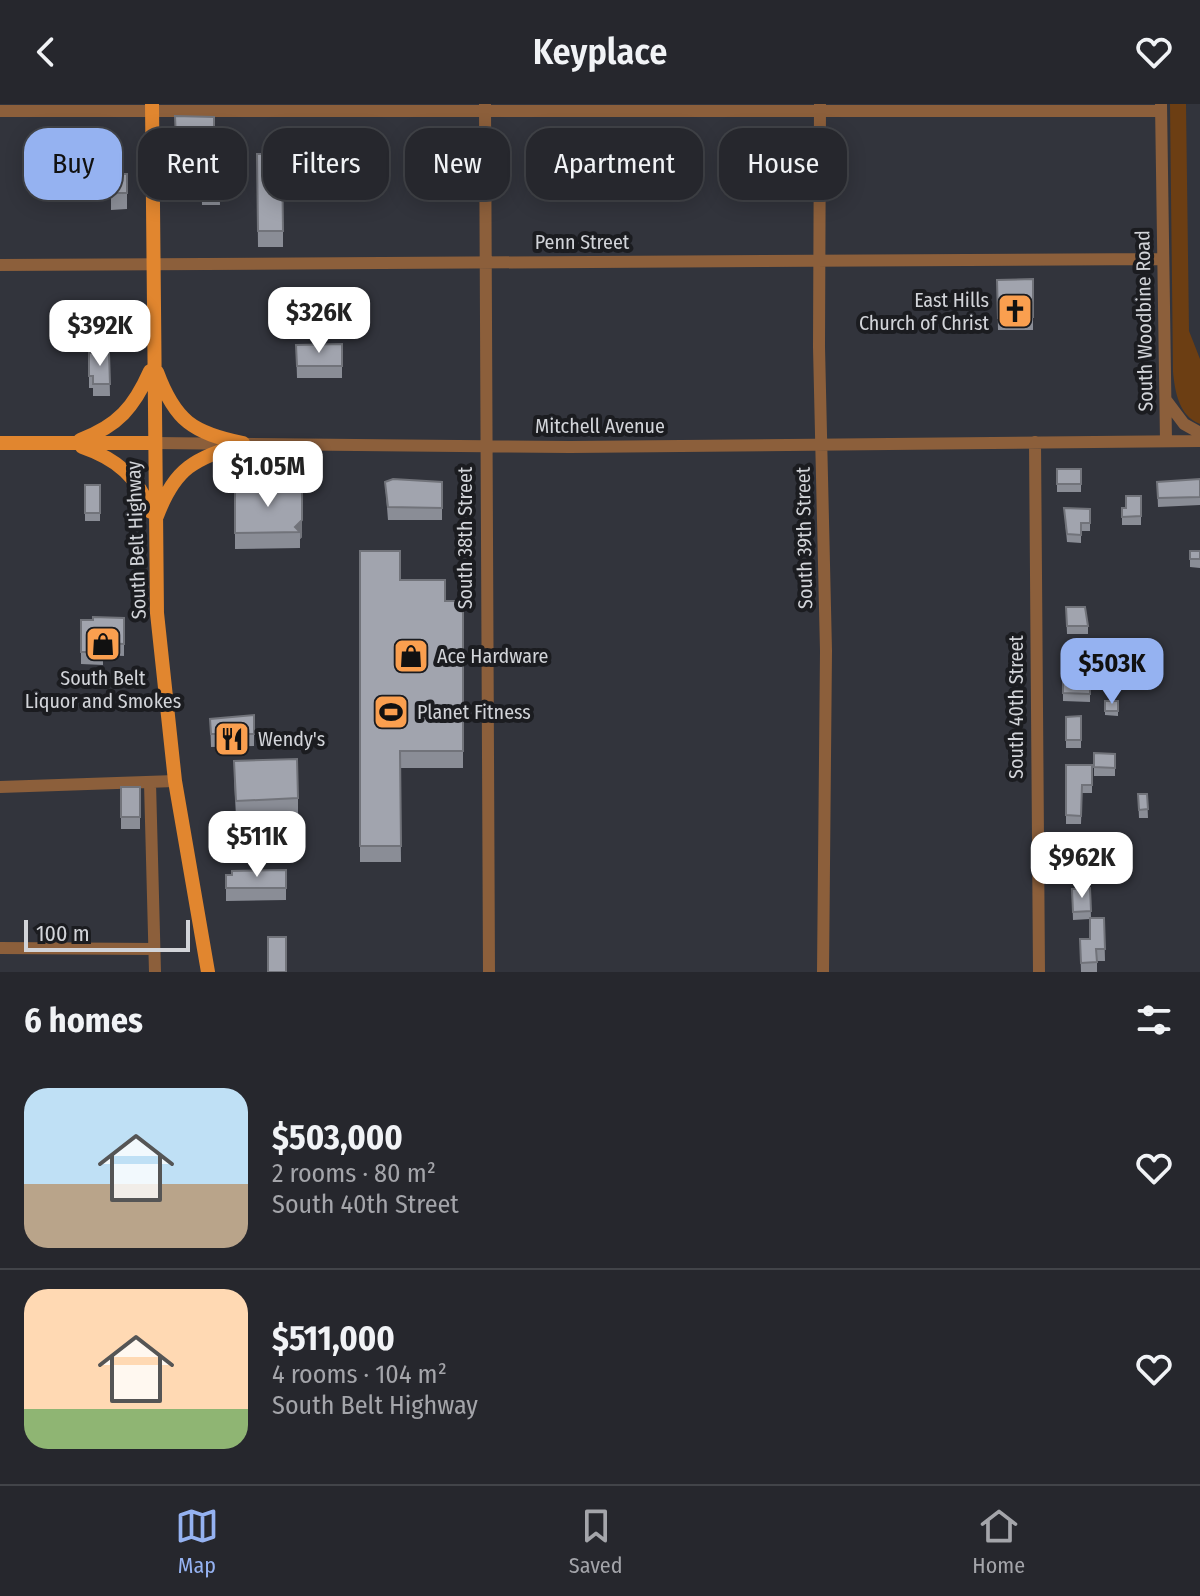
<!DOCTYPE html>
<html lang="en">
<head>
<meta charset="utf-8">
<style>
	:root { --surface:#26272d; --page:#323339; --text:#f1f3f6; --muted:#a4a5aa; --line:#424449; --accent:#95b2f1 }
	body { margin:0; font-family:"Fira Sans Condensed",sans-serif; background:var(--page); color:var(--text); height:100vh; display:flex; flex-direction:column; font-size:30px; white-space:nowrap }
	* { box-sizing:border-box; margin:0 }
	p { font-size:26px; color:var(--muted) }
	.icon { flex:none; width:44px; height:44px; fill:none; stroke:currentColor; stroke-width:2; stroke-linecap:round; stroke-linejoin:round }
	.map { position:relative; height:868px; overflow:hidden }
	.panel { display:flex; flex-direction:column; background:var(--surface); flex:1 }
	.panel>* { flex:none }
	.top-card { position:absolute; left:24px; top:24px; width:1152px; height:72px; display:flex; gap:16px }
	.scale { position:absolute; left:24px; bottom:20px; width:166px; box-sizing:border-box; padding-left:8px; border:4px solid #d2d4d9; border-top:0; font-size:22px; line-height:28px; white-space:nowrap; color:#d2d4d9; -webkit-text-stroke:6px #1b1c20; paint-order:stroke }
	.price { position:absolute; translate:-50% -68px; padding:0 18px; border-radius:16px; background:#fff; color:#222; font-size:26px; line-height:52px; filter:drop-shadow(0 2px 4px #0008) }
	.price::after { content:''; position:absolute; left:50%; top:48px; width:24px; height:18px; margin-left:-12px; background:inherit; clip-path:polygon(0 0,100% 0,50% 100%) }
	.price.on { background:var(--accent); color:#111 }
	ul { padding:0; list-style:none }
	li { display:flex; align-items:center; gap:24px; height:200px; padding:0 24px }
	li+li { border-top:2px solid var(--line) }
	li span { display:grid; place-items:center; flex:none; width:224px; height:160px; border-radius:24px; color:#555 }
	li>.icon { margin-inline-start:auto }
	span .icon { width:96px; height:96px; fill:#fffc; stroke-width:1 }
	li b { font-size:34px }
	h2 { display:flex; justify-content:space-between; align-items:center; height:96px; padding:0 24px; font-size:34px }
	.chip { padding:0 28px; border-radius:24px; background:var(--surface); box-shadow:0 4px 20px #0003,0 0 0 2px var(--line); font-size:28px; line-height:72px }
	.chip.on { background:var(--accent); color:#111 }
	header { display:flex; justify-content:space-between; align-items:center; height:104px; padding:0 24px; background:var(--surface); font-size:36px; font-weight:600 }
	.menu { display:flex; justify-content:space-around; align-items:center; height:112px; border-top:2px solid var(--line); background:var(--surface); font-size:22px; color:var(--muted) }
	.menu a { display:grid; justify-items:center; gap:4px }
	.menu .on { color:var(--accent) }
	.map>svg:first-child { display:block }
	.green { fill:#6c3e13 }
	.lines { fill:none; stroke-linecap:round; stroke-linejoin:round }
	.minor { stroke:#8c5f3b; stroke-width:12 }
	.major { stroke:#e1862f; stroke-width:14 }
	.wall { fill:#8a8d96 }
	.shaded-wall { fill:#71737a }
	.building { fill:#a1a4ae; stroke:#71737a; stroke-width:2 }
	.labels { text-anchor:middle; dominant-baseline:central; stroke-width:8; stroke-linejoin:round; paint-order:stroke }
	.street-label { font-size:20px; fill:#d2d4d9; stroke:#1b1c20 }
	.poi-label { font-size:20px; fill:#d2d4d9; stroke:#1b1c20; text-anchor:start }
</style>
</head>
<body>
<header><svg class="icon" aria-label="back" viewBox="0 0 24 24"><path d="M15 5l-7 7 7 7"/></svg>Keyplace<svg class="icon" aria-label="heart" viewBox="0 0 24 24"><path d="M12 20l-8-8c-3-5 5-10 8-4 3-6 11-1 8 4z"/></svg></header>
<div class="map">
<svg width="1200" height="868" viewBox="0 0 1200 868">
	<rect width="100%" height="100%" fill="#32343c"/>
	<path class="green" d="M1170,0H1186L1189,227L1200,255V320C1179,312 1175,288 1173,268Z"/>
	<g class="lines">
		<path class="minor" d="M485,0L489,868
			M820,0L819,243L826,547L823,868
			M1161,0L1166,337
			M0,7H1161
			M0,161L1163,155
			M1166,296L1184,320L1200,329
			M1035,338L1039,868
			M153,339L570,343L1200,337
			M150,679L155,868
			M0,683L175,677
			M0,844L154,845"/>
		<path class="major" d="M152,0L157,509L175,677L208,868
			M157,268C175,317 193,329 243,339
			M80,336C118,322 134,303 150,267
			M0,339H153
			M82,343C117,355 138,373 151,408
			M157,412C176,362 194,356 243,339"/>
	</g>
	<path class="wall" d="M175,12L214,13V47H219L220,101H202L201,51H176Z
		M101,41H109V73H101Z
		M257,50L283,127V143H258Z
		M111,70L127,89V105L111,106Z
		M1033,175V226H998L997,176Z
		M342,240V274H297L296,241Z
		M89,249H109L110,292H93V284H89Z
		M1057,365H1081V388H1057Z
		M1200,375V401L1158,403L1157,378Z
		M385,378H442V416H388Z
		M85,381H100V417H85Z
		M302,381V433L300,435V444L235,445V386Z
		M1141,392V421H1122V404H1126Z
		M1064,404L1090,405V427H1081V439L1067,438Z
		M360,447L400,476L445,497H463V664H400L401,758H360Z
		M1190,447H1200V464L1190,463Z
		M1066,503L1088,522V530H1067Z
		M124,514V552L103,551V561L81,560V516Z
		M1063,575L1090,576V598L1063,597Z
		M1105,597H1118V612L1105,611Z
		M254,611V642L211,643L210,615Z
		M1081,612V644H1066V613Z
		M1094,649L1115,650V672H1094Z
		M1066,661H1092V689H1082L1081,720H1066Z
		M234,673L298,694V711L236,713Z
		M121,683H140V725H121Z
		M1138,690H1147L1148,714H1139Z
		M1068,747L1086,757V765L1069,767Z
		M286,766V796L226,797V771Z
		M1090,784L1091,814H1104L1105,857H1097V868H1081L1080,835H1090V815L1073,816L1072,785Z"/>
	<path class="shaded-wall" d="M302,416V433L300,435V428L295,423Z"/>
	<path class="building" d="M175,12L214,13V47H219L220,84H202L201,35H176Z
		M101,41H109V65H101Z
		M257,50H282L283,127H258Z
		M111,70H127V89H111Z
		M1033,175V213L998,214L997,176Z
		M342,240V262H297L296,241Z
		M89,249H109L110,280H93V272H89Z
		M1057,365H1081V380H1057Z
		M393,375L442,378V404L388,403L385,378Z
		M1200,375V393L1158,394L1157,378Z
		M85,381H100V409H85Z
		M302,381V416L295,423L300,428L235,429V386L238,382Z
		M1126,392H1141V412L1122,413V404H1126Z
		M1064,404L1090,405V419H1081V431L1067,430Z
		M360,447H400V476H445V497H463V647H400L401,742H360Z
		M1190,447H1200V455H1190Z
		M1066,503H1085L1088,522H1067Z
		M93,513L124,514V540L103,539V548H81V516H93Z
		M1063,575L1090,576V590L1063,589Z
		M1105,597H1118V607H1105Z
		M254,611V630H211L210,615Z
		M1081,612V636H1066V613Z
		M1094,649L1115,650V664L1094,663Z
		M297,655L298,694L236,697L234,657Z
		M1066,661H1092V681H1082L1081,712L1066,711Z
		M121,683H140V713H121Z
		M1138,690H1147L1148,705L1139,706Z
		M1084,745L1086,757L1069,759L1068,747Z
		M286,766V784H226V771H232V767Z
		M1090,784L1091,807L1073,808L1072,785Z
		M1090,814H1104L1105,845H1096L1097,858L1081,859L1080,835H1090Z
		M268,833H286V868H268Z"/>
	<defs>
		<symbol id="church-square" viewBox="-11 -11 22 22"><rect x="-9" y="-9" width="18" height="18" rx="4" fill="#fa9f4f" stroke="#1b1c20"/><path d="M-1.2-6h2.4v3.5h3.3v2.4h-3.3V6h-2.4V-.1h-3.3v-2.4h3.3Z" fill="#111"/></symbol>
		<symbol id="shop-square" viewBox="-11 -11 22 22"><rect x="-9" y="-9" width="18" height="18" rx="4" fill="#fa9f4f" stroke="#1b1c20"/><path d="M-5-2.5h2.3a2.7 3.5 0 0 1 5.4 0H5L5.5 6h-11ZM-1.5-2.5h3a1.5 2.3 0 0 0-3 0Z" fill="#111"/></symbol>
		<symbol id="stadium-square" viewBox="-11 -11 22 22"><rect x="-9" y="-9" width="18" height="18" rx="4" fill="#fa9f4f" stroke="#1b1c20"/><path d="M0-5a6.5 5 0 1 0 0 10a6.5 5 0 1 0 0-10ZM-3.5-1.8h7v3.6h-7Z" fill="#111"/></symbol>
		<symbol id="restaurant-square" viewBox="-11 -11 22 22"><rect x="-9" y="-9" width="18" height="18" rx="4" fill="#fa9f4f" stroke="#1b1c20"/><path d="M-5-6h1v4h1v-4h1v4h1v-4h1v5L-1.5 .5V6h-2V.5L-5-1ZM5-6V6H3V1.5H1.5Q1.5-4 5-6Z" fill="#111"/></symbol>
	</defs>
	<g fill-rule="evenodd">
		<use href="#church-square" x="995" y="187" width="40" height="40"/>
		<use href="#shop-square" x="83" y="520" width="40" height="40"/>
		<use href="#shop-square" x="391" y="532" width="40" height="40"/>
		<use href="#stadium-square" x="371" y="588" width="40" height="40"/>
		<use href="#restaurant-square" x="212" y="615" width="40" height="40"/>
	</g>
	<g class="labels">
		<g class="street-label">
			<text x="582" y="138">Penn Street</text>
			<text transform="translate(1144 217) rotate(-91)">South Woodbine Road</text>
			<text x="600" y="322">Mitchell Avenue</text>
			<text transform="translate(465 434) rotate(-90)">South 38th Street</text>
			<text transform="translate(804 434) rotate(-91)">South 39th Street</text>
			<text transform="translate(136 436) rotate(-92)">South Belt Highway</text>
			<text transform="translate(1016 603) rotate(-90)">South 40th Street</text>
		</g>
		<g class="poi-label">
			<text x="989" y="196" text-anchor="end">East Hills<tspan x="989" dy="23">Church of Christ</tspan></text>
			<text x="437" y="552">Ace Hardware</text>
			<text x="103" y="574" text-anchor="middle">South Belt<tspan x="103" dy="23">Liquor and Smokes</tspan></text>
			<text x="417" y="608">Planet Fitness</text>
			<text x="258" y="635">Wendy's</text>
		</g>
	</g>
</svg>
<div class="scale">100 m</div>
<b class="price" style="left:319px;top:251px">$326K</b>
<b class="price" style="left:100px;top:264px">$392K</b>
<b class="price" style="left:268px;top:405px">$1.05M</b>
<b class="price on" style="left:1112px;top:602px">$503K</b>
<b class="price" style="left:257px;top:775px">$511K</b>
<b class="price" style="left:1082px;top:796px">$962K</b>
<div class="top-card">
<a class="chip on">Buy</a>
<a class="chip">Rent</a>
<a class="chip">Filters</a>
<a class="chip">New</a>
<a class="chip">Apartment</a>
<a class="chip">House</a>
</div>
</div>
<section class="panel">
<h2>6 homes<svg class="icon" aria-label="filters" viewBox="0 0 24 24"><path d="M4 7h16M4 17h16"/><circle cx="9" cy="7" r="2"/><circle cx="15" cy="17" r="2"/></svg></h2>
<ul>
<li><span style="background:linear-gradient(#bfe0f5 60%,#b9a48a 0)"><svg class="icon" aria-label="home" viewBox="0 0 24 24"><path d="M3 11l9-7 9 7M6 9v11h12V9"/></svg></span><div><b>$503,000</b><p>2 rooms · 80 m²</p><p>South 40th Street</p></div><svg class="icon" aria-label="heart" viewBox="0 0 24 24"><path d="M12 20l-8-8c-3-5 5-10 8-4 3-6 11-1 8 4z"/></svg></li>
<li><span style="background:linear-gradient(#ffd9b3 75%,#8fb573 0)"><svg class="icon" aria-label="home" viewBox="0 0 24 24"><path d="M3 11l9-7 9 7M6 9v11h12V9"/></svg></span><div><b>$511,000</b><p>4 rooms · 104 m²</p><p>South Belt Highway</p></div><svg class="icon" aria-label="heart" viewBox="0 0 24 24"><path d="M12 20l-8-8c-3-5 5-10 8-4 3-6 11-1 8 4z"/></svg></li>
</ul>
</section>
<nav class="menu">
<a class="on"><svg class="icon" aria-label="map" viewBox="0 0 24 24"><path d="M3 6l6-2 6 2 6-2v14l-6 2-6-2-6 2zM9 4v14M15 6v14"/></svg>Map</a>
<a><svg class="icon" aria-label="saved" viewBox="0 0 24 24"><path d="M7 4h10v16l-5-4-5 4z"/></svg>Saved</a>
<a><svg class="icon" aria-label="home" viewBox="0 0 24 24"><path d="M3 11l9-7 9 7M6 9v11h12V9"/></svg>Home</a>
</nav>
</body>
</html>
